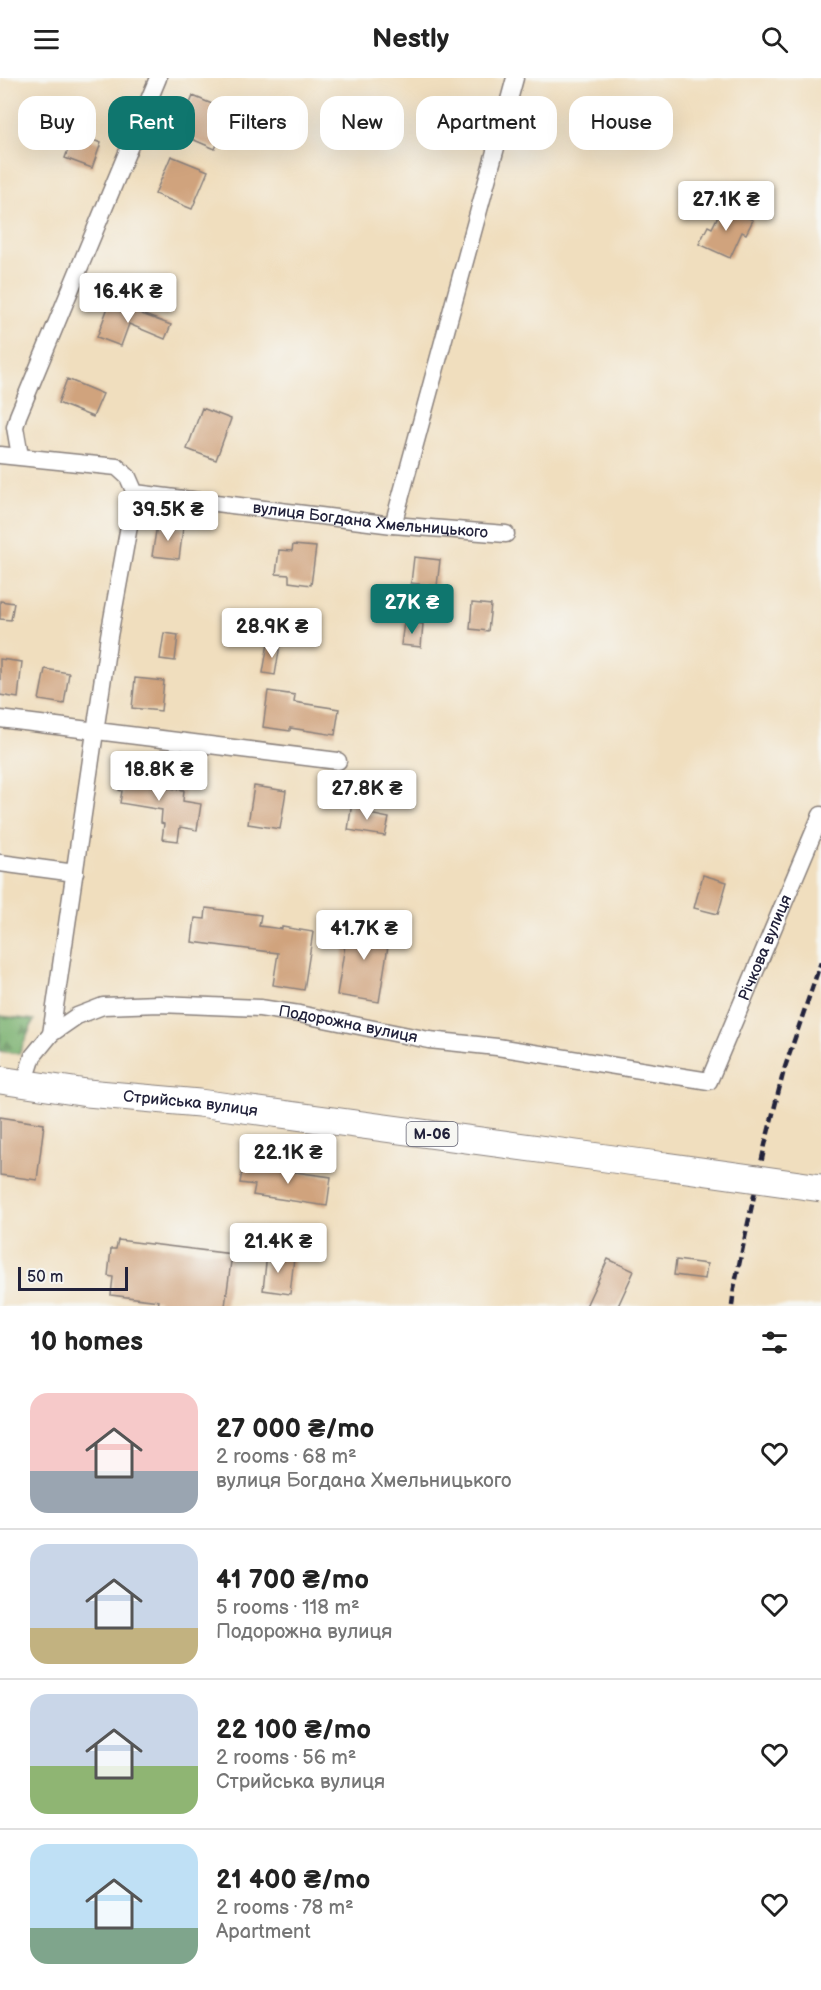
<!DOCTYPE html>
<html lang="en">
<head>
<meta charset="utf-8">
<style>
	:root { --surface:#fff; --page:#f6f6f6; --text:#222; --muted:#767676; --line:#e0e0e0; --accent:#0f766e }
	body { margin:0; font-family:"Balsamiq Sans",sans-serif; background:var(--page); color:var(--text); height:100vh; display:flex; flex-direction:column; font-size:22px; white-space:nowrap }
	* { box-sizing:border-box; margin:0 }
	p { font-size:20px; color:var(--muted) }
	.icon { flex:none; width:33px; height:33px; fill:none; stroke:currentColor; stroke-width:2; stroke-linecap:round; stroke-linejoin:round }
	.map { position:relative; height:1228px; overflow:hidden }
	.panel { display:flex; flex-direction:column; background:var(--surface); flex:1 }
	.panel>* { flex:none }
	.banner { position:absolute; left:18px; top:18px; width:786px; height:54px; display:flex; gap:12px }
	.scale { position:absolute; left:18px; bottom:15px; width:110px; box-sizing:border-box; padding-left:6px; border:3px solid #22223b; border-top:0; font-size:16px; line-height:21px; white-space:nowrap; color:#22223b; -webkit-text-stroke:4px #f6f6f2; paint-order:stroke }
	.price { position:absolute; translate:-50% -51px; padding:0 14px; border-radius:6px; background:#fff; color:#222; font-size:20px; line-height:39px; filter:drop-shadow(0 2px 3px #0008) }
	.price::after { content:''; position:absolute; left:50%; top:36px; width:18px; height:14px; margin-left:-9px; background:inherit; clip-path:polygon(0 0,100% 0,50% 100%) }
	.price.current { background:var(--accent); color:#fff }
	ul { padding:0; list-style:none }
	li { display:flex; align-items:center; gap:18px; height:150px; padding:0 30px }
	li+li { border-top:2px solid var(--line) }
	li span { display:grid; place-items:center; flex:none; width:168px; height:120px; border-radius:18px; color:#555 }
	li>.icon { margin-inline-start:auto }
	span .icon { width:72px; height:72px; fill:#fffc; stroke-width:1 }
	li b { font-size:26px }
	h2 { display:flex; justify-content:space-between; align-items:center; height:72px; padding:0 30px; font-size:26px }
	.tag { padding:0 21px; border-radius:18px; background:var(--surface); box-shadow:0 6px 24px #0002; font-size:21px; line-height:54px }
	.tag.current { background:var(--accent); color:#fff }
	header { display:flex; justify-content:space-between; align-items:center; height:78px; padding:0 30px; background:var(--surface); font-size:27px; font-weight:700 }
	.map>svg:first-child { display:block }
	.forest { fill:url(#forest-firs); stroke:#4e6954; stroke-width:1.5 }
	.building { fill:#d0a37d }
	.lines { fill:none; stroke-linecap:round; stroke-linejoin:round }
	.minor-casing { stroke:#89807c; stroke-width:19 }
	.trunk-casing { stroke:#89807c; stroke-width:29 }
	.minor { stroke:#fff; stroke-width:16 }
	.trunk { stroke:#fff; stroke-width:27 }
	.rail { stroke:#22223b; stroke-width:4.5; stroke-dasharray:9 4.5; stroke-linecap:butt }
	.trunk-bridge-casing { stroke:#89807c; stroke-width:29; stroke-linecap:butt }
	.trunk-bridge { stroke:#fff; stroke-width:27 }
	.labels { text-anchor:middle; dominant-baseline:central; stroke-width:6; stroke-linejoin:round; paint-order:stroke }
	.shield { fill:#f6f6f2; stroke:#626272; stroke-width:1.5 }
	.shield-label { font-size:15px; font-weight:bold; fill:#22223b }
	.street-label { font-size:16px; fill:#22223b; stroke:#f6f6f2 }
</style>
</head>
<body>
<header><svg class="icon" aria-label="menu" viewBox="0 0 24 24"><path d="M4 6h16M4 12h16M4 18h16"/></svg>Nestly<svg class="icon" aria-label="search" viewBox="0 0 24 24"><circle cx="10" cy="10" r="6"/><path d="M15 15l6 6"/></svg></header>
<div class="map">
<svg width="821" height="1228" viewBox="0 0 821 1228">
	<defs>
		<pattern id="forest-firs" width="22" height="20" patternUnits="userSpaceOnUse" patternTransform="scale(1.5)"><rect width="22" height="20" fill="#79b06e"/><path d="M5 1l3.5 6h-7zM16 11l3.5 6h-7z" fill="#638f5c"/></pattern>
	</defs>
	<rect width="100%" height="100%" fill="#f6f6f2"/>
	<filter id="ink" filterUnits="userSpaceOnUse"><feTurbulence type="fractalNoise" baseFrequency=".0167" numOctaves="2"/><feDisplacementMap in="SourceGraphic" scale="12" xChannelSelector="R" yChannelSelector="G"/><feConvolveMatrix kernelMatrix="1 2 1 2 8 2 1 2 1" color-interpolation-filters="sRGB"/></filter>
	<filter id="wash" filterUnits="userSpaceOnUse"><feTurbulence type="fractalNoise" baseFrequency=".008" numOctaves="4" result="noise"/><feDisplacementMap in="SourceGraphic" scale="24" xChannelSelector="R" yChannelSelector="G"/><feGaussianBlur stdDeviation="1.35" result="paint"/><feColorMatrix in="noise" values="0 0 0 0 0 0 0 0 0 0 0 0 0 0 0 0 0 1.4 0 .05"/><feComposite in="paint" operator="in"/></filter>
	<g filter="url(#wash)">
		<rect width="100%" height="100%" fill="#f0debe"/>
		<path class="forest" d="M0,938L34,942L19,976L0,973Z"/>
		<g id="blocks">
			<path class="building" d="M193,18L231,34L215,71L178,55Z
				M74,55L101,65L92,90L65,80Z
				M171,78L208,93L192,131L155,116Z
				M723,128L753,142L746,156L742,154L730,180L699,166L708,148L712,150Z
				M110,224L171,247L165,261L129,246L121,268L97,259Z
				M67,301L103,316L93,339L58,325Z
				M202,330L231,341L216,382L187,371Z
				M157,447L183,450L179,481L152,478Z
				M293,467L316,469L311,507L289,504V497L276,496L279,472L292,473Z
				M414,479L440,482L437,508L411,505Z
				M0,523L14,525L11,542L0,541Z
				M472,525L491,527L488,553L470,551Z
				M404,544L423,546L421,569L401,567Z
				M164,555L178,557L175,583L160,581Z
				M268,565L280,567L275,597L263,595Z
				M0,581L22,584L18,620L0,617Z
				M45,591L69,595L64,626L39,622Z
				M135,600L164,603L161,633L132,630Z
				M268,613L295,617L294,624L339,631L335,657L290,650V653L263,649Z
				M124,685L139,688L138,692L150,694L148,707L184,712L183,723L201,726L197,752L180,749L178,763L162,761L164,746L161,745L162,732L120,725L122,713L119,712Z
				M254,708L286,713L280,751L248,746Z
				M352,724L370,727L369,736L389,740L385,758L348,752Z
				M703,797L727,804L718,836L694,830Z
				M206,830L261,837L259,848L282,851V849L313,854L304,912L273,907L278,875L192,864L195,840L205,841Z
				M349,842L391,849L379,924L337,917Z
				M0,1039L44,1046L37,1102L0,1097Z
				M243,1087L331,1099L327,1128L253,1117L255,1107L240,1105Z
				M118,1162L232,1176L225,1228H158L159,1223L111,1217L113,1199L108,1198L111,1171H116Z
				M245,1163L259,1165L257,1178L243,1176Z
				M267,1176L294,1180L290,1216L263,1212Z
				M608,1181L634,1193L618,1228H586Z
				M676,1182L707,1186L705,1201L674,1197Z"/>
		</g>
	</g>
	<g filter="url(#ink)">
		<use href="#blocks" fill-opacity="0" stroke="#89807c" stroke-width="1.5"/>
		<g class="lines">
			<defs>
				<g id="minor">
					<path id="s1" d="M0,377L117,389L128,399L135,415L393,447L506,456"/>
					<path d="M20,378L15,349L18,338L158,0"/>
					<path d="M393,447L515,0"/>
					<path d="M0,641L338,683"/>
					<path d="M0,785L75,795"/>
					<path d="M51,956L109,558L135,415"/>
					<path id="s2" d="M24,1006L33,978L51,956L77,938L103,928L159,926L260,930L299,936L429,962L497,969L709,1003L821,737"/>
				</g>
				<g id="trunk">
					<path id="s3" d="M0,1002L87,1015L199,1025L665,1088"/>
				</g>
			</defs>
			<use href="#minor" class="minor-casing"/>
			<use href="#trunk" class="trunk-casing"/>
			<use href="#minor" class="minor"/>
			<use href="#trunk" class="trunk"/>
			<path class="rail" d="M732,1228L734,1210L765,1067L784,992L821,884"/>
			<defs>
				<path id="trunk-bridge" d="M665,1088L821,1110"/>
			</defs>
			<use href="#trunk-bridge" class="trunk-bridge-casing"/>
			<use href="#trunk-bridge" class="trunk-bridge"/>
		</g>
	</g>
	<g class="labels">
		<rect class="shield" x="406.5" y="1044" width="51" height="24" rx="4.5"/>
		<g class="shield-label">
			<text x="432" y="1056">М-06</text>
		</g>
		<g class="street-label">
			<text stroke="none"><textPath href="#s1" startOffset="387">вулиця Богдана Хмельницького</textPath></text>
			<text stroke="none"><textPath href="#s2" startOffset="874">Річкова вулиця</textPath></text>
			<text stroke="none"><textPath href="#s2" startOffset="364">Подорожна вулиця</textPath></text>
			<text stroke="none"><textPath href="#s3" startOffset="192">Стрийська вулиця</textPath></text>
		</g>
	</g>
</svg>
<div class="scale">50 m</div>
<b class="price" style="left:726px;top:154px">27.1K ₴</b>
<b class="price" style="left:128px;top:246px">16.4K ₴</b>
<b class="price" style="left:168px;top:464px">39.5K ₴</b>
<b class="price current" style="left:412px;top:557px">27K ₴</b>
<b class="price" style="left:272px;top:581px">28.9K ₴</b>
<b class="price" style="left:159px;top:724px">18.8K ₴</b>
<b class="price" style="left:367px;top:743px">27.8K ₴</b>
<b class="price" style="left:364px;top:883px">41.7K ₴</b>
<b class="price" style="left:288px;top:1107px">22.1K ₴</b>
<b class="price" style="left:278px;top:1196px">21.4K ₴</b>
<div class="banner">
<a class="tag">Buy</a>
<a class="tag current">Rent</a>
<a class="tag">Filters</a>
<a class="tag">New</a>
<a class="tag">Apartment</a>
<a class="tag">House</a>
</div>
</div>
<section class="panel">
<h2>10 homes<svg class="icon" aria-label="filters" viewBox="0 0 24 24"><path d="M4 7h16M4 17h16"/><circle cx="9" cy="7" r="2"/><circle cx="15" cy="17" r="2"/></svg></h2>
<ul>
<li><span style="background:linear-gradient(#f6c9c9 65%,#9aa5b1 0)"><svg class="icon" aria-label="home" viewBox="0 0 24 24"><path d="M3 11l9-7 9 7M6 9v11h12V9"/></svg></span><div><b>27 000 ₴/mo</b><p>2 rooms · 68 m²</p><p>вулиця Богдана Хмельницького</p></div><svg class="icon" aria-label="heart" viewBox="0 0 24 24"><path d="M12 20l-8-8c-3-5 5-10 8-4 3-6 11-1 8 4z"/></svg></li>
<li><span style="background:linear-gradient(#c9d6e8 70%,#c2b280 0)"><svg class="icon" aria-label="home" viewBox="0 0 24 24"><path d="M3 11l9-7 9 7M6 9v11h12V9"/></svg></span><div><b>41 700 ₴/mo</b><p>5 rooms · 118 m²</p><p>Подорожна вулиця</p></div><svg class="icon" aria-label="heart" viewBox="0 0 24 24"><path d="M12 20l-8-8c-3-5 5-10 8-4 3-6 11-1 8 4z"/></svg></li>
<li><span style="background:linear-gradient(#c9d6e8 60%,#8fb573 0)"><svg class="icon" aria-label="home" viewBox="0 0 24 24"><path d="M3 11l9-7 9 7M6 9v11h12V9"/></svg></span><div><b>22 100 ₴/mo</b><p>2 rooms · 56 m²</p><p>Стрийська вулиця</p></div><svg class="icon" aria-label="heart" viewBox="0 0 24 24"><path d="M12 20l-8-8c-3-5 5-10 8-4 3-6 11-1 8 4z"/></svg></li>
<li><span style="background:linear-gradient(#bfe0f5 70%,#7fa58c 0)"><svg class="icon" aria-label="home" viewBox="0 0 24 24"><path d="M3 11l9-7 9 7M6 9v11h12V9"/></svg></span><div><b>21 400 ₴/mo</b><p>2 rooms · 78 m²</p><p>Apartment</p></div><svg class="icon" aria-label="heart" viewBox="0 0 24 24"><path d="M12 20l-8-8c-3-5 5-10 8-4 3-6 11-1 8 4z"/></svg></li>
</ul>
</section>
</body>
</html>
